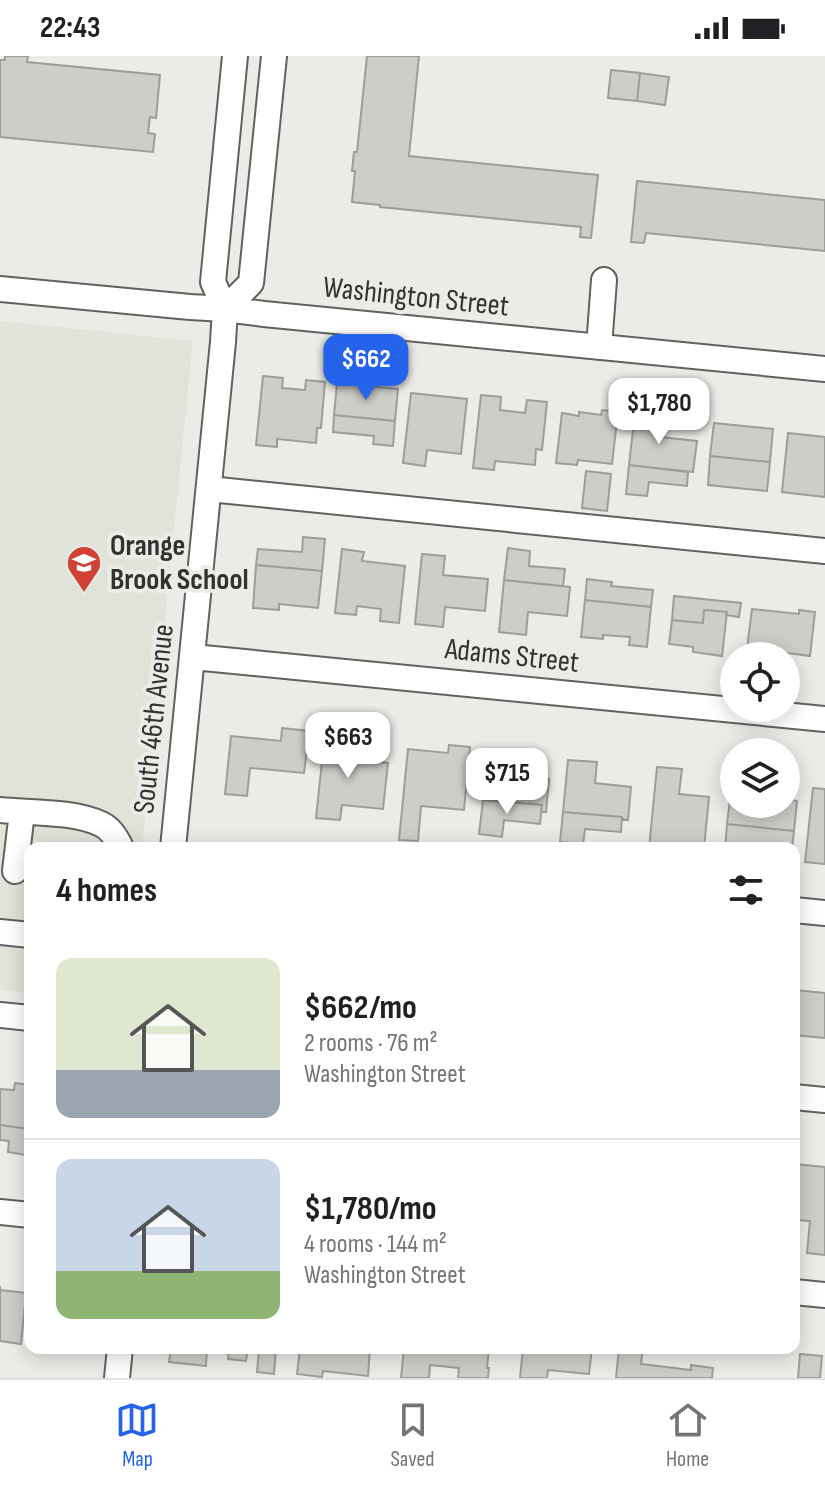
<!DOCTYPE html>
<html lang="en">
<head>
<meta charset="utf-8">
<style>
	:root { --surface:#fff; --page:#f6f6f6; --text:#202124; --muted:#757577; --line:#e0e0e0; --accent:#2563eb }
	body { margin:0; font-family:"Sofia Sans Condensed",sans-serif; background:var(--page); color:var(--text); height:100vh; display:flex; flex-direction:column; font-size:30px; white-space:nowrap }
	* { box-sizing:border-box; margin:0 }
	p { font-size:26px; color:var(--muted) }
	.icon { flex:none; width:44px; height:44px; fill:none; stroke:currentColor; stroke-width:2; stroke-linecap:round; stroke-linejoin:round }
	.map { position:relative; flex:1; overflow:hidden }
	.details { position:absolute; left:24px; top:786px; width:776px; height:512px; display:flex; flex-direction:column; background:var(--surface); border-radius:16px; box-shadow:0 4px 20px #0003 }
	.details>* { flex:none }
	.tools { position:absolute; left:720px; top:586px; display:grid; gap:16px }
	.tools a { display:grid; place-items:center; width:80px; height:80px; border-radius:50%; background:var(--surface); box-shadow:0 4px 20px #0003; font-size:40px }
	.price { position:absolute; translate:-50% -68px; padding:0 18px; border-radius:16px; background:#fff; color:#222; font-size:26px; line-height:52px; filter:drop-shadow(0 2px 4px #0008) }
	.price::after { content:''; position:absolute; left:50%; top:48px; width:24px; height:18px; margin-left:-12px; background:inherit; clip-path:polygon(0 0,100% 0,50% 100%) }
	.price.active { background:var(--accent); color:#fff }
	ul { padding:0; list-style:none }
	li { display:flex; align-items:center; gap:24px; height:200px; padding:0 32px }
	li+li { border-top:2px solid var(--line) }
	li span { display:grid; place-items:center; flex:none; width:224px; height:160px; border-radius:16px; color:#555 }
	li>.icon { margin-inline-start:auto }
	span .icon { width:96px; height:96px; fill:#fffc; stroke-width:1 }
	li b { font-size:34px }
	h2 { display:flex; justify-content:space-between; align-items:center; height:96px; padding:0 32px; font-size:34px }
	.status { display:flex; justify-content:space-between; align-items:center; height:56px; padding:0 40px; background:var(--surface); direction:ltr }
	.status svg { height:22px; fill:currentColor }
	.menu { display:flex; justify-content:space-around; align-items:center; height:112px; border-top:2px solid var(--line); background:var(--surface); font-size:22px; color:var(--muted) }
	.menu a { display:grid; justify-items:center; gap:4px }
	.menu .active { color:var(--accent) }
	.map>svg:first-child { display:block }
	.built { fill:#dfe3d8 }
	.building { fill:#cdcdc9; stroke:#9e9d99; stroke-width:2 }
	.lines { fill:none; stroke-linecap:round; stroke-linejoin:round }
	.minor-casing { stroke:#61625e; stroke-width:28 }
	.minor { stroke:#fff; stroke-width:24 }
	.labels { text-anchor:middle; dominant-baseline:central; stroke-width:8; stroke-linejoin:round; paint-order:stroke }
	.street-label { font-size:30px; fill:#323331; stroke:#ebece8 }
	.poi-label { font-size:30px; font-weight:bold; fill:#323331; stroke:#ebece8; text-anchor:start }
</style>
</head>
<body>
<div class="status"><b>22:43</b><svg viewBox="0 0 49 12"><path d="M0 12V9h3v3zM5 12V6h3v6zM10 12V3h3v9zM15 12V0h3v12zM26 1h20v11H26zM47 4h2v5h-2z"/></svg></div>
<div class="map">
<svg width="825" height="1322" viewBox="0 0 825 1322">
	<rect width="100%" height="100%" fill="#ebece8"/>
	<path class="built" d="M0,265L193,285L142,792H30V937L0,934Z"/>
	<path class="building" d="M5,0H28L27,6L160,19L156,62L150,61L148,77L155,78L153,96L0,81V4H5Z
		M367,0H419L409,100L598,119L591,182L580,181L581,171L380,151V149L352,146L355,115H352L354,96H357Z
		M611,14L640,17L637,45L608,42Z
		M640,17L669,21L665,49L637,45Z
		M637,125L825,144V195L646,177L644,187L631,186Z
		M263,320L283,322L282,332L305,334L306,324L325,326L321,372H317L316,387L277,383V391L256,389Z
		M337,327L398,333L395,365L334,359Z
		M411,337L467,343L461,398L427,394L425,410L403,407Z
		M481,339L501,341L500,354L525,357L527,344L547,346L542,394L536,393L535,409L495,405L494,414L473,412Z
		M602,354L618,356L612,408L578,404L577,409L556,407L562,357L579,360V356L601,359Z
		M635,356L662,358L660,381L697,385L693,416L629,409Z
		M334,359L395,365L393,390L373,388L374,380L333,376Z
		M714,367L773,373L770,406L710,400Z
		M788,377L825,381V441L782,436Z
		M710,400L770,406L767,435L708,429Z
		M629,409L688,416L687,430L649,426L647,440L626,438Z
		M586,415L611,418L607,455L582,452Z
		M303,481L325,483L322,515L256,509L258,493L302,496Z
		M508,492L530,495L529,510L565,513L563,530L504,524Z
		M342,493L364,496L362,505L405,510L399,567L380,565L381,553L357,550L356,559L335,557Z
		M422,498L445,500L443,519L488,523L485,555L445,551L443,571L415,568Z
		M256,509L322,515L318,552L279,548V554L253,552Z
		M587,523L612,526L611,530L653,534L651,551L585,544Z
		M504,524L570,531L567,560L528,556L526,579L499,576Z
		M674,540L741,547L739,561L726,559L727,556L704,554L703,567L672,564Z
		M585,544L651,551L647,591L629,589L630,581L603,579V583L581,581Z
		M752,553L799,558V554L815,556L810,600L781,596L780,598L771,597V600H746Z
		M704,554L727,556L722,600L693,596V591L669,588L672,564L703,567Z
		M282,672L309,675L304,717L250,712L247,740L225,738L231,680L281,685Z
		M325,677L352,680L350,703L388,707L383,753L342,749L340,764L316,762Z
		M449,689L470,691L464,754L421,750L418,785L399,784L408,693L448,697Z
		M488,693L515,696L512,719L549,723L546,756H541L542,749L483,744Z
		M568,704L597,706L595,727L631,731L628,764L622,763V761L563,756Z
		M657,711L682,713L679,738L709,741L704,792H649Z
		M733,719L734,748H786V743L797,745L794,775L727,768Z
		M813,732L825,733V808L805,806Z
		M483,744L542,749L540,768L504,764L502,781L479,778Z
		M563,756L622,761L621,776L585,773L583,788L560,786Z
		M727,768L794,775L792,792L753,789V792H725Z
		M794,934L825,937V982L794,979Z
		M15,1027L30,1029L29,1073L0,1069V1033L14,1034Z
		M0,1069L29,1073L26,1099L8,1096L9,1085L0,1084Z
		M794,1108L825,1111V1199L807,1197L810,1165L794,1164Z
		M0,1230V1234L26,1237L21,1288L0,1285Z
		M67,1292H84L83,1297L67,1295Z
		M171,1292H207L206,1310L169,1306Z
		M229,1292H276L274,1318L257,1316L259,1293L248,1292L246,1305L228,1303Z
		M300,1292H370L368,1320L323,1315L322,1321L297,1318Z
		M404,1292H489L487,1312H489L488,1322H458L459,1312L430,1309L429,1322H401Z
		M523,1292H592L589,1318L548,1314L547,1322H520Z
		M619,1292H643L641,1308L691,1314V1309L713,1312L712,1322H616Z
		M800,1298L822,1300L820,1322H798Z"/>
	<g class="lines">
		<defs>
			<path id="minor" d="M0,233L190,251L225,253L264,258L825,313
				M225,253L251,227L274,0
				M599,291L604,224
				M209,433L825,495
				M193,601L825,663
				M0,754C31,757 73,755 101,768C110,772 117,783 121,792
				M173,792L223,286L225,253L213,226L235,0
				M15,815L22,756
				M794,854L825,857
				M0,876L30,879
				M0,959L30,962
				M794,1041L825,1044
				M0,1156L30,1159
				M794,1236L825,1239
				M117,1322L120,1292"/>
		</defs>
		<use href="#minor" class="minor-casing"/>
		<use href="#minor" class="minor"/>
	</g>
	<defs>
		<symbol id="school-pin" viewBox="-11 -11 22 30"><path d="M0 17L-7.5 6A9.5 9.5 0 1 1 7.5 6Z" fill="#cf4233" stroke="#ebece8"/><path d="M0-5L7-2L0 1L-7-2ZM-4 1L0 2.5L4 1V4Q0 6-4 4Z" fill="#fff"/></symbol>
	</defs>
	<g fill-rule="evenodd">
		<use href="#school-pin" x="64" y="487" width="40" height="54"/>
	</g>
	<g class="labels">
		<g class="street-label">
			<text transform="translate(416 241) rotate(6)">Washington Street</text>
			<text transform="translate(512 600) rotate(6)">Adams Street</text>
			<text transform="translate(154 663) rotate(-84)">South 46th Avenue</text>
		</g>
		<g class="poi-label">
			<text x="110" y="490">Orange<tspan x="110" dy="34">Brook School</tspan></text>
		</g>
	</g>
</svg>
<div class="tools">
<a><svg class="icon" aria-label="locate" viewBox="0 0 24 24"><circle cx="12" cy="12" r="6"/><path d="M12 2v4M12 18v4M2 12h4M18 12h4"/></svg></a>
<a><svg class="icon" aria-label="layers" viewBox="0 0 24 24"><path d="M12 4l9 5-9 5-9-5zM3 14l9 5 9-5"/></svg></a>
</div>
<b class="price active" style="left:366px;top:346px">$662</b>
<b class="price" style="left:659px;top:390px">$1,780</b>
<b class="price" style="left:348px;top:724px">$663</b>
<b class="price" style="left:507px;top:760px">$715</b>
<section class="details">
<h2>4 homes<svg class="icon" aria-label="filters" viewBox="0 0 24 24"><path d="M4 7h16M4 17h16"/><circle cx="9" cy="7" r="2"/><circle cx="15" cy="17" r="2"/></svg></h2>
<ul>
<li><span style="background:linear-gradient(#dfe7d0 70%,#9aa5b1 0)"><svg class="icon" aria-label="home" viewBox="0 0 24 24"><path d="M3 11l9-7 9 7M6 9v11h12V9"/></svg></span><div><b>$662/mo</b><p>2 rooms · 76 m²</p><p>Washington Street</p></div></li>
<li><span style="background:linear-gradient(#c9d6e8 70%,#8fb573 0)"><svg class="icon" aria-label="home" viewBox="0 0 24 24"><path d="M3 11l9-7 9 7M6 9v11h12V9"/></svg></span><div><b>$1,780/mo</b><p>4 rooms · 144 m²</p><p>Washington Street</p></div></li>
</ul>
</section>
</div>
<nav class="menu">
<a class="active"><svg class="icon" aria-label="map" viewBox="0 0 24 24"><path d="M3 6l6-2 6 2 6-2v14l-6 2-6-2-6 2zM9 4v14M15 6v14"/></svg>Map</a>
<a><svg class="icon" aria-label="saved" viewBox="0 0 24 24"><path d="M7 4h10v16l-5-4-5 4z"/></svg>Saved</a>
<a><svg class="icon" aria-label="home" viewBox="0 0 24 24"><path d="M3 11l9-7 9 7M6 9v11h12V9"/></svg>Home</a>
</nav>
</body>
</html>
